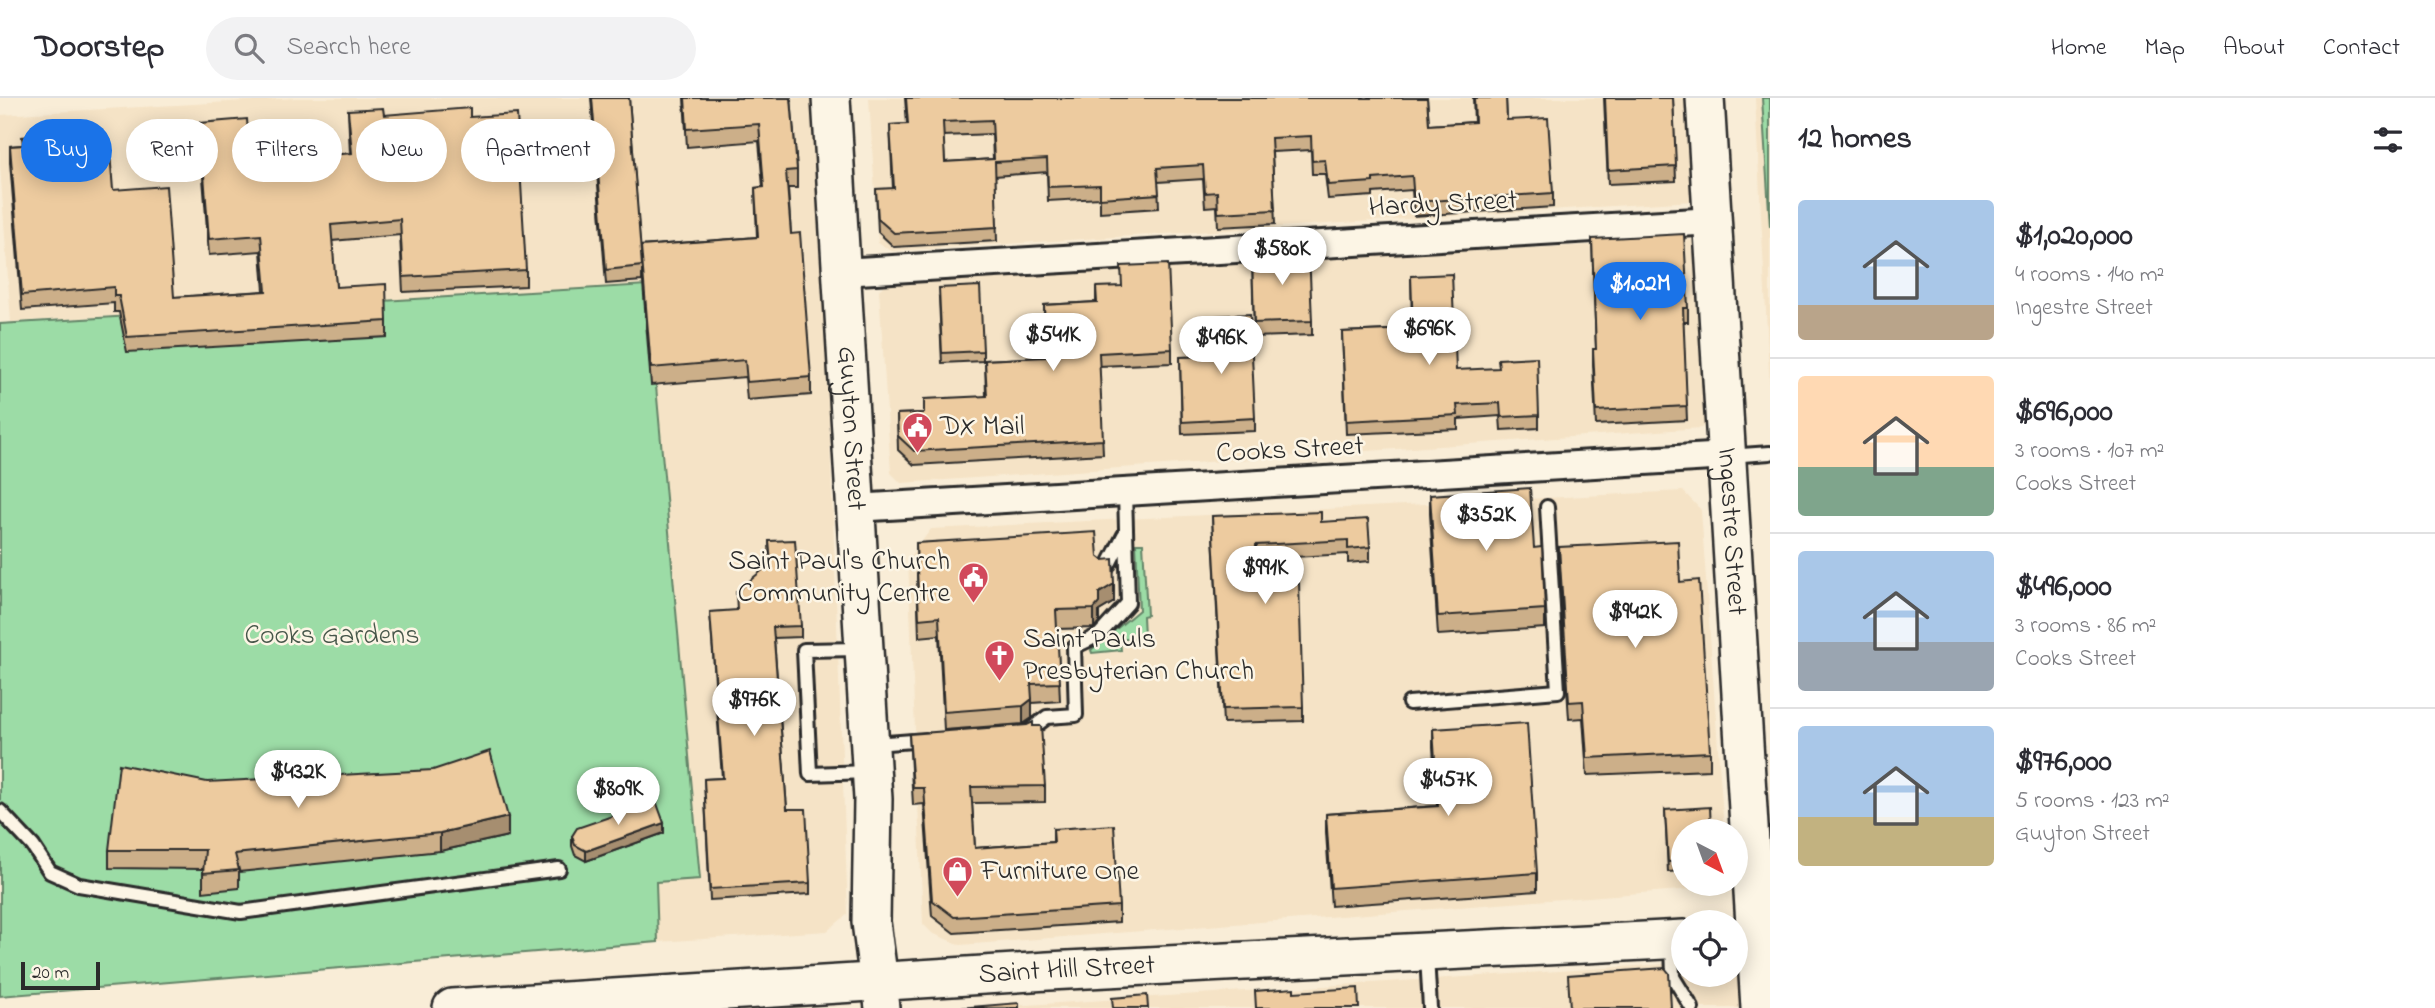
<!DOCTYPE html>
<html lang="en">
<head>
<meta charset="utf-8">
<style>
	:root { --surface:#fff; --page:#f2f2f3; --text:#2b2b33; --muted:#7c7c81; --line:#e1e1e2; --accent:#1a73e8 }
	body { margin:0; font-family:"Indie Flower",sans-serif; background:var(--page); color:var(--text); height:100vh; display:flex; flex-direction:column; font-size:26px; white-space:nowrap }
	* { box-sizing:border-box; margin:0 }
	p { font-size:23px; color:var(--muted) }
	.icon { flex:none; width:38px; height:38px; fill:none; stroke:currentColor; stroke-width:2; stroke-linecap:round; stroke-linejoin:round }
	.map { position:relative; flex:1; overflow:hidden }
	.details { display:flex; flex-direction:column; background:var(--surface); width:665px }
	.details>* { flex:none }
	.hud { position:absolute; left:21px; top:21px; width:665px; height:63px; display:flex; gap:14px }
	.needle { width:46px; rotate:139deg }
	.controls { position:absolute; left:1671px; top:721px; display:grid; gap:14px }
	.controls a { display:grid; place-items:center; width:77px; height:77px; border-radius:50%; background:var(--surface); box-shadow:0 4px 18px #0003; font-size:35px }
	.scale { position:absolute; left:21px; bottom:18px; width:79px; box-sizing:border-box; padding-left:7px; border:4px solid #2b2b2b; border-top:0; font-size:19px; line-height:24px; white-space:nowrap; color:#2b2b2b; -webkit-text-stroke:5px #fcf5e5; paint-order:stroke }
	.price { position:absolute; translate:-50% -60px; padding:0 16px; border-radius:24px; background:#fff; color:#222; font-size:23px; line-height:46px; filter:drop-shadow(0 2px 4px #0008) }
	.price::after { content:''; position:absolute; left:50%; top:42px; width:21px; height:16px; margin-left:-10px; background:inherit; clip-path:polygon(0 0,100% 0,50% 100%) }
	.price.current { background:var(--accent); color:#fff }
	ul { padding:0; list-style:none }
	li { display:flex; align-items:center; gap:21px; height:175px; padding:0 28px }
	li+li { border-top:2px solid var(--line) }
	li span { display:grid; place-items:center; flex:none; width:196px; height:140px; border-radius:7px; color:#555 }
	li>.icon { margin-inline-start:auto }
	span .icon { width:84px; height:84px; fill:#fffc; stroke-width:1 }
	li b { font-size:30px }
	h2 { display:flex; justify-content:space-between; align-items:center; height:84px; padding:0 28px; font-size:30px }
	.pill { padding:0 24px; border-radius:32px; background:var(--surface); box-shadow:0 4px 18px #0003; font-size:24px; line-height:63px }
	.pill.current { background:var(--accent); color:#fff }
	header { display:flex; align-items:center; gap:42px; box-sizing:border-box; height:98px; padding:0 35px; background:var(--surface); border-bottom:2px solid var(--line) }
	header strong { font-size:33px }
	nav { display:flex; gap:38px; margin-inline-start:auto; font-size:24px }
	.search { width:490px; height:63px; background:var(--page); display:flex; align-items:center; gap:18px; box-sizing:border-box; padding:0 24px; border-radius:38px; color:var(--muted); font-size:26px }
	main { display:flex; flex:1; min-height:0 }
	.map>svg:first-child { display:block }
	.built { fill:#f5e3c6 }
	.green { fill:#9cdca6; stroke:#648468; stroke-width:2 }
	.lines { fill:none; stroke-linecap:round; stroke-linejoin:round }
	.service-casing { stroke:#2b2b2b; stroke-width:18 }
	.minor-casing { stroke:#2b2b2b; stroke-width:32 }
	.tertiary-casing { stroke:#2b2b2b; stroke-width:38 }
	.secondary-casing { stroke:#2b2b2b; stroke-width:42 }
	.service { stroke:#fcf5e5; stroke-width:12 }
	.minor { stroke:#fcf5e5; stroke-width:26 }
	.tertiary { stroke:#fcf5e5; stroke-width:33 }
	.secondary { stroke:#fcf5e5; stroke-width:37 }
	.wall { fill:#ccaf89; stroke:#2b2b2b; stroke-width:2; fill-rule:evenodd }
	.shaded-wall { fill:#a68e6f; stroke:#2b2b2b; stroke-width:2 }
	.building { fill:#edcb9f; stroke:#2b2b2b; stroke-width:2; fill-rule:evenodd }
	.labels { text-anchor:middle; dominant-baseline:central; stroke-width:5; stroke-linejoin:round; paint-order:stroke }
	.street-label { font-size:28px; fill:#2b2b2b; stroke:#fcf5e5 }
	.poi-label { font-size:28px; fill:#2b2b2b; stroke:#fcf5e5; text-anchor:start }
	.park-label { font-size:28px; fill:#47574a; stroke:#fcf5e5 }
</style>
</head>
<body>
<header>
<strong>Doorstep</strong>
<div class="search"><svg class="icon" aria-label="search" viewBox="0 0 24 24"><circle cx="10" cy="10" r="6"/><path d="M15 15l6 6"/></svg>Search here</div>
<nav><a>Home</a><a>Map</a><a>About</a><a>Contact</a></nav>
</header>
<main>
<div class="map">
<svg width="1770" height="910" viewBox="0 0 1770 910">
	<rect width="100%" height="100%" fill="#f9edd7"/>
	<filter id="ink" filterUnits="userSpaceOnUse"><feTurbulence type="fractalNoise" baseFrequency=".0143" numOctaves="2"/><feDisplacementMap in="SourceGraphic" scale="14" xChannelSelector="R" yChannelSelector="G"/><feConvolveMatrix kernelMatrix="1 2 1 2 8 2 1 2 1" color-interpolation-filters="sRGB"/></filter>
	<g filter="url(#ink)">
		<path class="built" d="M297,0H817L848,816L827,833L658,844L656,784L700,780L647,187L11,224L0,67V17Z
			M869,0H1690L1694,103L892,153L878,145Z
			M1755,0H1770V291Z
			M1696,142L1715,316L1701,330L901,385L891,375L879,192L890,181Z
			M1683,393L1701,412L1724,733H1684V786H1723L1720,789L960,847L932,835L923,826L908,462L931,431Z
			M1683,865L1684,877H1736L1742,880L1744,910H979Z"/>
		<path class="green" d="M1762,0H1770V129Z
			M647,187L700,781L656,784L658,844L0,898V226Z
			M1136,445H1143L1147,517L1143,518L1144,538L1120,542L1121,552L1092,555L1091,552L1139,512Z"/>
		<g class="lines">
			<defs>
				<path id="service" d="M1728,358L1770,355
					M1106,472L1124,437
					M859,551L804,552L810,676L868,674
					M1409,605L1558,593L1547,409
					M1021,635H1026L1047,619L1076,617L1074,549L1099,537L1128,505L1125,394
					M874,646L926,642
					M0,713L33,748L50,774L79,787L241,814L559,771
					M1672,845L1673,879L1692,910
					M1427,858L1430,910"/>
				<path id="minor" d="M841,174L1714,123
					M855,410L1728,358"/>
				<path id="tertiary" d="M879,884L882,910"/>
				<g id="secondary">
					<path id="s1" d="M831,0L873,701L871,824L879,884"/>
					<path id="s2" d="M1705,0L1760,910"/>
					<path id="s3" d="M452,910L1048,873L1684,841"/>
				</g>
			</defs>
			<use href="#service" class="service-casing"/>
			<use href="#minor" class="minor-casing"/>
			<use href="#tertiary" class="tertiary-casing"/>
			<use href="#secondary" class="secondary-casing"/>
			<use href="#service" class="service"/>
			<use href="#minor" class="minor"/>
			<use href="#tertiary" class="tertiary"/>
			<use href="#secondary" class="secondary"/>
		</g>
		<path class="wall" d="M591,0H629L641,162V148L757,139L755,90L763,89L759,43L687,49L684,0H791L797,72V90H788L791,136L811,279V297L747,302L745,279L651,287L642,172V183L606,186Z
			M905,0H1427L1429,27L1474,24L1473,0H1506L1507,22L1553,95V109L1414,118L1412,92L1373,95V98L1328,101L1325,76H1312L1311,52L1272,54L1275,126L1218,129L1217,108L1205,109L1203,81L1158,84L1159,110L1100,114V100L1048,103L1047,74L995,78L997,143L894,149L878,134L876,91H893L890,27L907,26ZM992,36L993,61L945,64L943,38Z
			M1604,0H1673L1676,83L1608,86Z
			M348,12L384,17L470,19L526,172V188L403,194L400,137L332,143L336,189L387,223V239L127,254L119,214H114V205L22,212L10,64V48L85,43L174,199L264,193L261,153L209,157L200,41V25L250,64L350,56Z
			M1592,141L1688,210V224H1683L1687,322L1596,327L1593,266V251H1596Z
			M1252,156L1312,223V237L1254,239Z
			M1411,178L1456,272L1539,317V330L1501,332L1500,318L1458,321V331L1346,336L1342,234L1412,231Z
			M1096,189L1172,251V265L1099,268L1103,356L914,367L898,352L897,316L924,315L986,298L985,262L1045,259L1044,207L1096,204Z
			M939,200L983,253V263L942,265Z
			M1215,218L1255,320V333L1182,336L1180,259L1216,258Z
			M1430,397L1545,511V530L1438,537L1430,416Z
			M1212,418L1321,424L1370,449V463L1348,465V456L1256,461L1257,487L1303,609V623L1223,625Z
			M769,443L801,528V539L774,540L787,711L810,785V796L710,802L704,681L722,680L710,514L736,513L770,466Z
			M916,445L1098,458L1114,504L1099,513V524L1094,530L1057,531L1060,603L1032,605V620L1023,626L944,632L939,537L919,539Z
			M1559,449L1680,484L1710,654V672L1587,677L1583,620L1569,621L1559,467Z
			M1433,631L1537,775V793L1331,808L1326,734V716L1437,708L1433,649Z
			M909,636L1045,688V704L972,705L975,750L1053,744V731L1119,808V824L954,835L932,818L924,706L913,707Z
			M207,684L508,738L440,753L239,774V790L203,794V771L109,770V752Z
			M1665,712L1684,733V773L1668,774Z
			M664,735L586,763L575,757L572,748V738Z"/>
		<path class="shaded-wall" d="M1114,486V504L1099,513V524L1094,530V511L1099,495Z
			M1032,601V620L1023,626V608Z
			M508,719V738L440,753V735Z
			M664,725V735L586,763V753Z"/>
		<path class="building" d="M592,0H629L642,168L606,172Z
			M685,0H791L797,72L786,73L791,136L800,135L811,279L747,284L745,262L651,270L641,148L758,139L755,90L764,89L759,26L687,31Z
			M906,0H1427L1429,27L1475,24L1474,0H1506L1507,22L1548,20L1553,95L1414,104L1412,78L1373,81V84L1328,87L1325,62L1312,63L1311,38L1271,40L1275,112L1218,115L1217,94L1205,95L1203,67L1157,70L1159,96L1100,100V87L1048,89L1047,61L995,64L997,129L894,135L878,121L876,91L894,90L890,27L908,26ZM992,22L994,61L945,64L943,24Z
			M1605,0H1673L1676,68L1608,72Z
			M383,10L384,17L470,10V19L517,16L526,172L403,179L400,121L331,127L336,189L386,186L387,223L127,239L119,198H114V189L22,197L10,48L23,47L22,39L85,33V43L109,42L113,92L166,88L174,199L266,193L261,137L209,141L200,25L247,21L250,64L352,55L348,12Z
			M1684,136L1688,210H1683L1687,308L1596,313L1593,251H1596L1592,141Z
			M1309,153L1312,223L1254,225L1252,156Z
			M1168,166L1172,251L1099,255L1103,342L914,353L898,338L897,316L924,315V301L987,298L985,262L1046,259L1044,207L1097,204L1096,189L1122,188L1121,168Z
			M1452,176L1456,272L1499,270L1498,261L1537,259L1539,317L1501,319L1500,305L1457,307L1458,317L1346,323L1342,234L1413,231L1411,178Z
			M980,188L983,253L942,255L939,190Z
			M1250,216L1255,320L1182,324L1180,259L1217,258L1215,218Z
			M1530,390L1534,450L1542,449L1545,511L1438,518L1430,397Z
			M1321,414V424L1368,421L1370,449L1348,451V442L1256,447L1257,487L1299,485L1303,609L1223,611L1212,418Z
			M1096,434L1098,458L1103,462L1113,461L1114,486L1099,495V505L1094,511L1056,512L1060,585L1031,586L1032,601L1023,608L944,614L939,519L919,521L916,445Z
			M795,442L801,528L773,529L787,711H806L810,785L710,791L704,681L723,680L710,514L737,512L736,494L771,465L769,443Z
			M1678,443L1680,484L1699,482L1710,654L1587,660L1583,603L1569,604L1559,449Z
			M1033,624V628H1041L1045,688L971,689L975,750L1054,744L1053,731L1114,727L1119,808L954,819L932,802L924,690H913L909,636L1027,627Z
			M1527,625L1537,775L1331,790L1326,716L1438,708L1433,631Z
			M490,653L508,719L440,735L235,756L239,772L203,775L205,752H109L119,666L207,684L433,672Z
			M656,703L664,725L586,753L575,747L572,738L577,730Z
			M1710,709L1711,733H1684V763L1668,764L1665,712Z
			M1665,870L1669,875L1671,910H1570L1568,877Z
			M1294,890V894L1358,890L1359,910H1256L1255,893Z
			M1147,897L1148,910H1113L1112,900Z
			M1019,905V910H958Z"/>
	</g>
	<defs>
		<symbol id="civic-pin" viewBox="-11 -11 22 30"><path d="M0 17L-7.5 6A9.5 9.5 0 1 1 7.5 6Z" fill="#d1495b" stroke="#fcf5e5"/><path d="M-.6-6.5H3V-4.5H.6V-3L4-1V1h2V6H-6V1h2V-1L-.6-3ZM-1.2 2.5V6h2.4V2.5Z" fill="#fff"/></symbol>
		<symbol id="church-pin" viewBox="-11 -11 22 30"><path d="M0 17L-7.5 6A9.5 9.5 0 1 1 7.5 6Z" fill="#d1495b" stroke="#fcf5e5"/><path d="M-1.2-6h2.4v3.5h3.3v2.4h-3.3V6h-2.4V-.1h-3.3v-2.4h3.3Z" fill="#fff"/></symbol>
		<symbol id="shop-pin" viewBox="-11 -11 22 30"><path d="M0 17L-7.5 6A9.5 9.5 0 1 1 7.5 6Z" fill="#d1495b" stroke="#fcf5e5"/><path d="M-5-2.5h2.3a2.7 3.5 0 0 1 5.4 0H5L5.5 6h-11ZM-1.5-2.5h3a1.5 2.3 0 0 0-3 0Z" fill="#fff"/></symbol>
	</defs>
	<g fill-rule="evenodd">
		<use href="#civic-pin" x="900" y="312" width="35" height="47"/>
		<use href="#civic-pin" x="956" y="462" width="35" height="47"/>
		<use href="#church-pin" x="982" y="540" width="35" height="47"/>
		<use href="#shop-pin" x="940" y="756" width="35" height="47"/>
	</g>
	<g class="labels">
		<g class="street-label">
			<text transform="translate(1443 107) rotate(-3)">Hardy Street</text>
			<text stroke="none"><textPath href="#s1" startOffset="331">Guyton Street</textPath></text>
			<text transform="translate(1290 353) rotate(-3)">Cooks Street</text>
			<text stroke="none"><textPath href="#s2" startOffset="434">Ingestre Street</textPath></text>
			<text stroke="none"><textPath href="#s3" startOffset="616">Saint Hill Street</textPath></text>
		</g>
		<g class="poi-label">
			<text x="940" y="329">DX Mail</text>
			<text x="950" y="464" text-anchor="end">Saint Paul's Church<tspan x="950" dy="32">Community Centre</tspan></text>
			<text x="1023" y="542">Saint Pauls<tspan x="1023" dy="32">Presbyterian Church</tspan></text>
			<text x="981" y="774">Furniture One</text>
		</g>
		<g class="park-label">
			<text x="332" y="538">Cooks Gardens</text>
		</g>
	</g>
</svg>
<div class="controls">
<a><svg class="needle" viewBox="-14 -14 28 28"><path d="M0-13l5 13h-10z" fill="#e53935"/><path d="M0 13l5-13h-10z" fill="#7c7c81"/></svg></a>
<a><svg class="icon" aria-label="locate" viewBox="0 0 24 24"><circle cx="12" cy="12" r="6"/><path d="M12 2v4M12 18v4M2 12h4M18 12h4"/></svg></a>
</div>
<div class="scale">20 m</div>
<b class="price" style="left:1282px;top:189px">$580K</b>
<b class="price current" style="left:1640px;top:224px">$1.02M</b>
<b class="price" style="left:1429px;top:269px">$696K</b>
<b class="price" style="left:1053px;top:275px">$541K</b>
<b class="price" style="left:1221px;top:278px">$496K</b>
<b class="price" style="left:1486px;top:455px">$352K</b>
<b class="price" style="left:1265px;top:508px">$991K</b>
<b class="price" style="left:1635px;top:552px">$942K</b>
<b class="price" style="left:754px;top:640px">$976K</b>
<b class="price" style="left:298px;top:712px">$432K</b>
<b class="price" style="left:1448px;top:720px">$457K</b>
<b class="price" style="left:618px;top:729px">$809K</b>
<div class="hud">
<a class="pill current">Buy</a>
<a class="pill">Rent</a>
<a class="pill">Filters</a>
<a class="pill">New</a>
<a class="pill">Apartment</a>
</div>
</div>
<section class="details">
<h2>12 homes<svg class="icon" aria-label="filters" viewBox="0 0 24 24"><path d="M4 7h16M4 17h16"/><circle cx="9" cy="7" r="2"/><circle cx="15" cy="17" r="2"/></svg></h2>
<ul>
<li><span style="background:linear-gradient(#a9c7e8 75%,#b9a48a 0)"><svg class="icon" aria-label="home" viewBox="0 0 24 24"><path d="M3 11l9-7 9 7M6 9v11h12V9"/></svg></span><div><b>$1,020,000</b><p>4 rooms · 140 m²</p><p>Ingestre Street</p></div></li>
<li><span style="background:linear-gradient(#ffd9b3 65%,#7fa58c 0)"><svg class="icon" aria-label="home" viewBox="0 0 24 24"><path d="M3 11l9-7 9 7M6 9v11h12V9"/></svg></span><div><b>$696,000</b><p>3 rooms · 107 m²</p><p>Cooks Street</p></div></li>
<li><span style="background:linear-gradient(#a9c7e8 65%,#9aa5b1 0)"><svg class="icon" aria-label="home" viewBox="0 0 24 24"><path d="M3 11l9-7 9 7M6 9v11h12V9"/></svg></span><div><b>$496,000</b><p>3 rooms · 86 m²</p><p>Cooks Street</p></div></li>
<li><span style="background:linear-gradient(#a9c7e8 65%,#c2b280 0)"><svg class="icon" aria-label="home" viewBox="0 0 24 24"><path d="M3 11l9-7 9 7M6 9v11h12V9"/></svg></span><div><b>$976,000</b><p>5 rooms · 123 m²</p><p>Guyton Street</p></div></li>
</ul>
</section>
</main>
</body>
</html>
